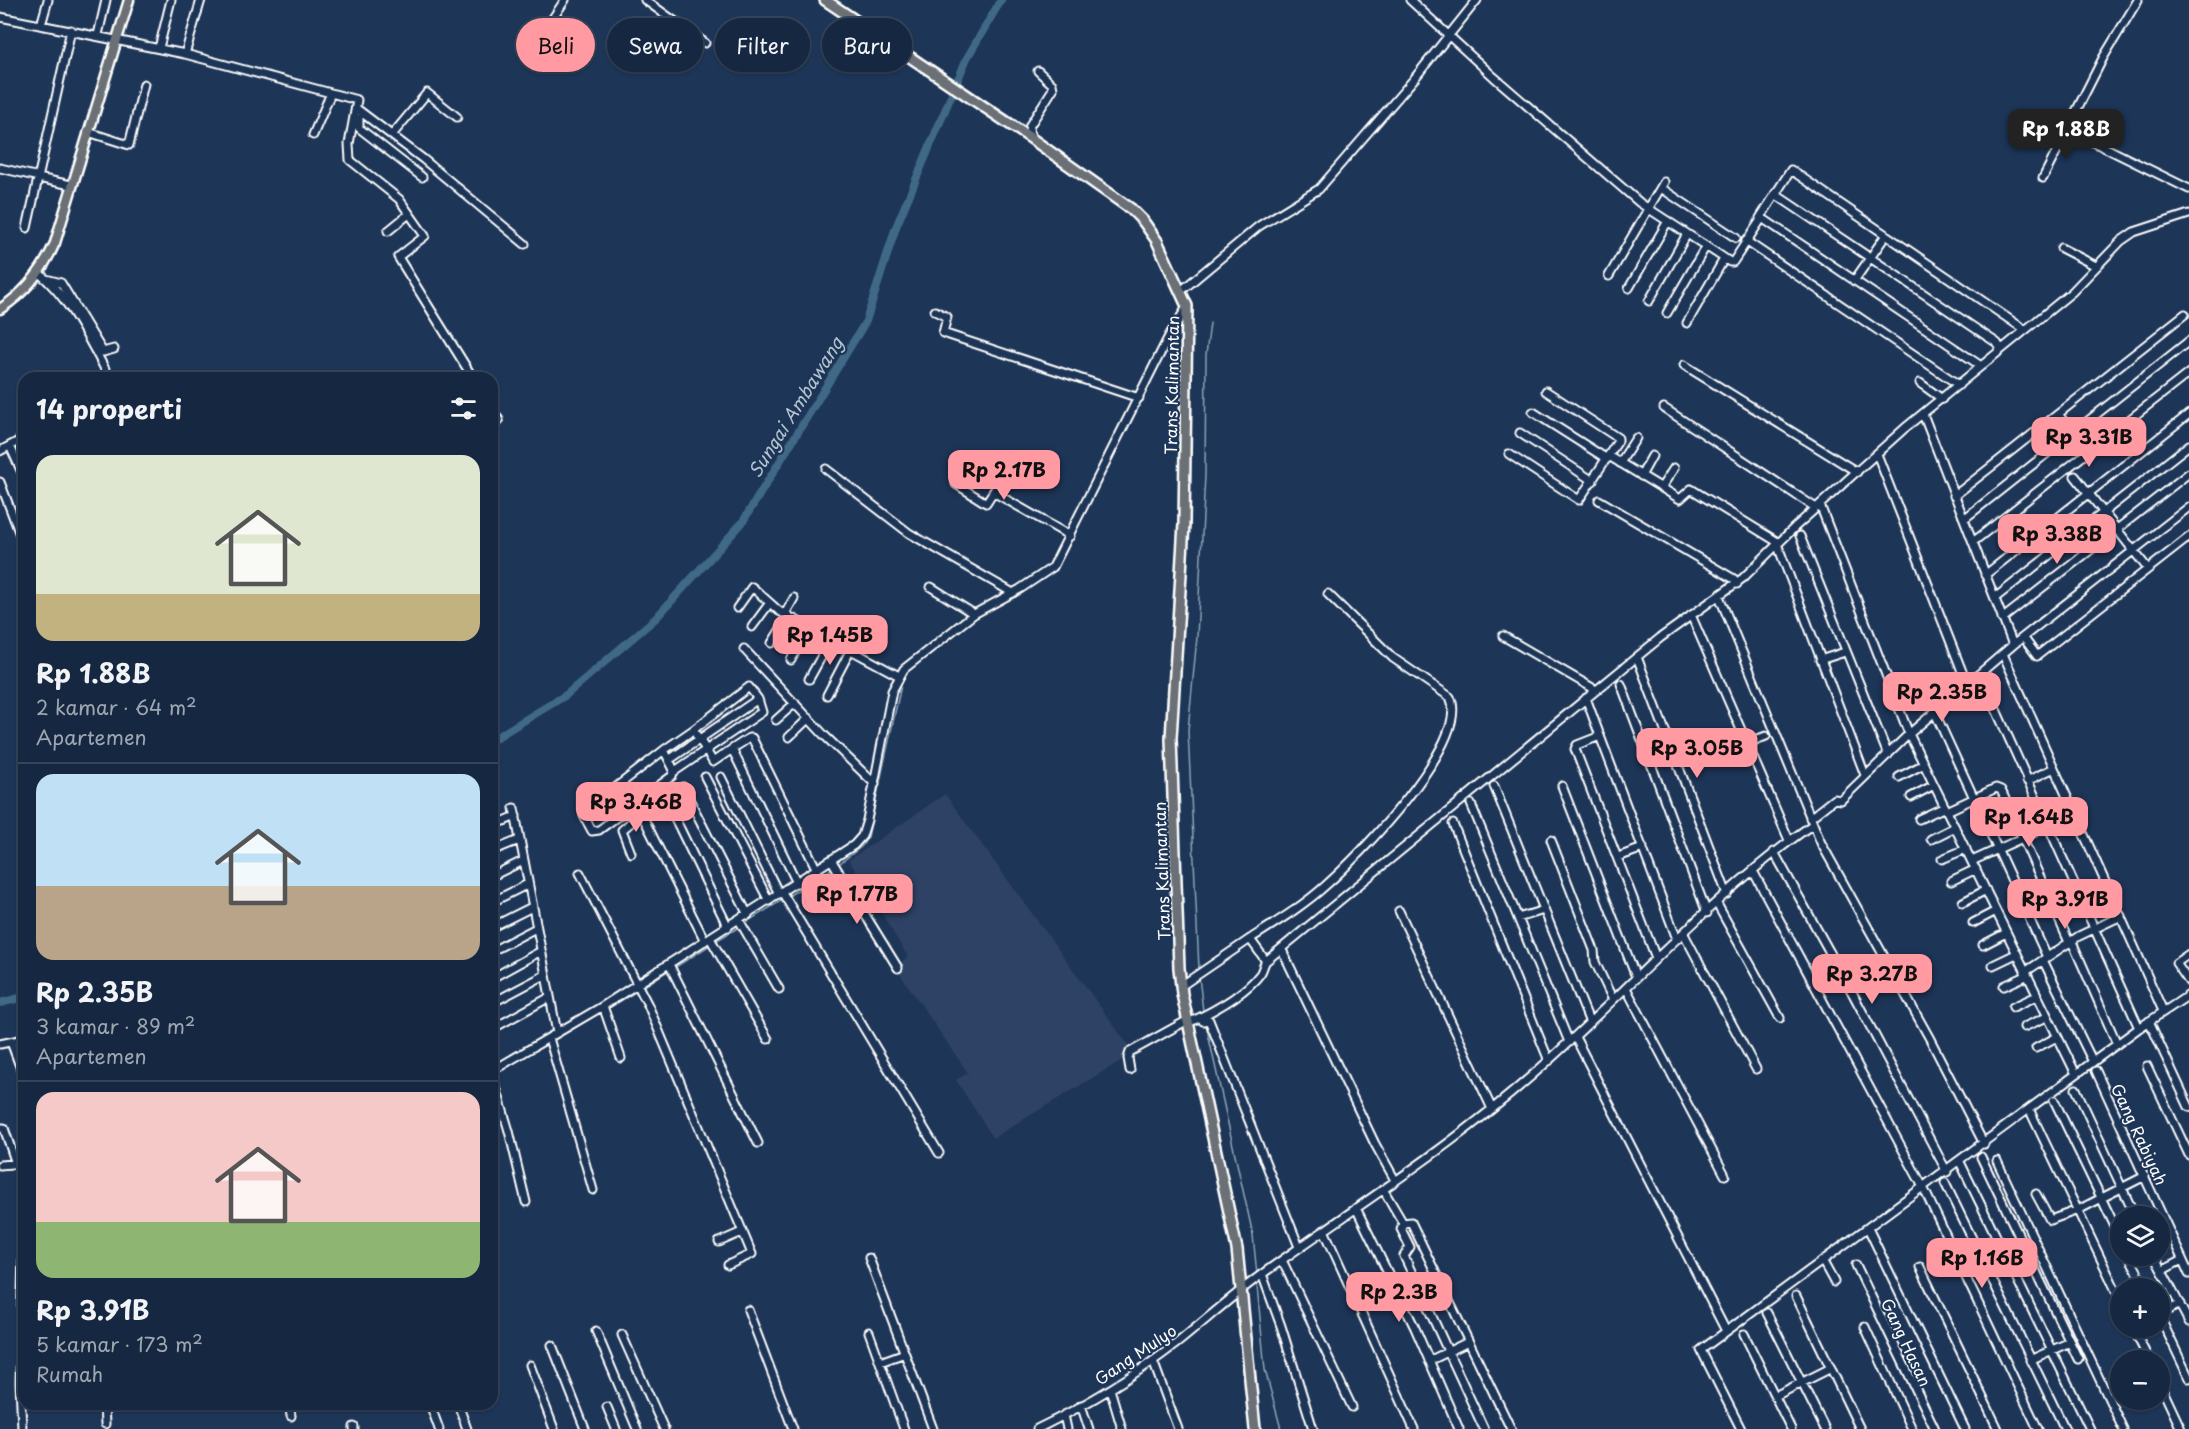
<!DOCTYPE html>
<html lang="id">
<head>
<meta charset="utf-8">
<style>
	:root { --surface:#162841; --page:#23344c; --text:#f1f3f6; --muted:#9ea6b1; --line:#35445a; --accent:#ff9aa2 }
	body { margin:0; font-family:"Playpen Sans",sans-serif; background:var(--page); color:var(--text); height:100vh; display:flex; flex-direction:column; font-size:22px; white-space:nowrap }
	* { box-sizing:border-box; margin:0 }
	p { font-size:20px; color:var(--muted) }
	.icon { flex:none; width:33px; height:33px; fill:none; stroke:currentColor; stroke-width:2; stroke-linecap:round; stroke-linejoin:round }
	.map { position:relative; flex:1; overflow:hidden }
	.side { position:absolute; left:18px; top:372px; width:480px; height:1038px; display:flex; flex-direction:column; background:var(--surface); border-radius:18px; box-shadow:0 2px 4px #0004,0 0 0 2px var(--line) }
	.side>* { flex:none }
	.hud { position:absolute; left:516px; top:18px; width:570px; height:54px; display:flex; gap:12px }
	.tools { position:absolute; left:2110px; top:1206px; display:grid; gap:12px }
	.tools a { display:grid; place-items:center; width:60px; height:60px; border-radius:50%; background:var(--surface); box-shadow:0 2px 4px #0004,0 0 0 2px var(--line); font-size:30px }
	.price { position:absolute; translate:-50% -51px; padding:0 14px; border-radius:12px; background:var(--accent); color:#111; font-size:20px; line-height:39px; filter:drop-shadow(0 2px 3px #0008) }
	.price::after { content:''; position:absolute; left:50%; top:36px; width:18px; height:14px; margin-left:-9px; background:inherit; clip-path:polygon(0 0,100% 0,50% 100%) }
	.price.current { background:#222; color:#fff }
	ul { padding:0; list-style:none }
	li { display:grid; align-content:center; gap:12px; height:318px; padding:0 18px }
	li+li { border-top:2px solid var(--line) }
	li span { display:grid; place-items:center; height:186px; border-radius:18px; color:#555 }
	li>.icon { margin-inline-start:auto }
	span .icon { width:108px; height:108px; fill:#fffc; stroke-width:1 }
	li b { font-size:26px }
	h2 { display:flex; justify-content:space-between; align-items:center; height:72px; padding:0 18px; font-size:26px }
	.tag { padding:0 21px; border-radius:27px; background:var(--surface); box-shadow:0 2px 4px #0004,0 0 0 2px var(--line); font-size:21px; line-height:54px }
	.tag.current { background:var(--accent); color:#111 }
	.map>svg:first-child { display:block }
	.built { fill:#2f4265 }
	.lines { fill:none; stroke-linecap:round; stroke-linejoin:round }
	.stream { stroke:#8ca5b7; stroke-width:1.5 }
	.river { stroke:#406987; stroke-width:8 }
	.minor-casing { stroke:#fff; stroke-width:11 }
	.major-casing { stroke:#fff; stroke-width:13 }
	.highway-casing { stroke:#fff; stroke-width:14 }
	.minor { stroke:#1d3557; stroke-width:7 }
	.major { stroke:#6a7074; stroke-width:8 }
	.highway { stroke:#6a7074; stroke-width:9 }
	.labels { text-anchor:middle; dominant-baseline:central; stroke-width:4.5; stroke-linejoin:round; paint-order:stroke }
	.street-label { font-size:16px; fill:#fff; stroke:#1d3557 }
	.water-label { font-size:18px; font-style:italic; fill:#b3c3cf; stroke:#1d3557 }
</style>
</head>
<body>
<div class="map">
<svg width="2189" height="1429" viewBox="0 0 2189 1429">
	<rect width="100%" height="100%" fill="#1d3557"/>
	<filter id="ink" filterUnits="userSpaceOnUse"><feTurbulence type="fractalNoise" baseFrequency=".0167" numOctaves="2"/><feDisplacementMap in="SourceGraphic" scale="12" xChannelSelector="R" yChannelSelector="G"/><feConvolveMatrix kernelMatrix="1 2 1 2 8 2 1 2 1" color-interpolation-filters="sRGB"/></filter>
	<g filter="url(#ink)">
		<path class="built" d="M945,794L1134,1053L993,1138L956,1080L968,1073L895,967L908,957L849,860Z"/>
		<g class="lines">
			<path class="stream" d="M14,23L57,32
				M333,97L354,103
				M839,864L861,847L868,837L902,681
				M788,896L832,869
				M745,923L784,899
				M714,942L741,926
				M674,968L710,945
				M1199,969L1188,730L1197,637L1205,475L1206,355L1210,323
				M1199,977L1203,1011
				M643,987L669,970
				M607,1009L637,991
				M1206,1025L1253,1235L1257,1275
				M553,1041L603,1011
				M496,1073L549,1043
				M1257,1286L1265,1370L1281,1429"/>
			<path class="river" d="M492,740L566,695L656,618L742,523L866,321L896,227L967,58L1001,0
				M0,1003L24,997"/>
			<defs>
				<path id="minor" d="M645,0L705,43
					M1410,0L1494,77L1640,203L1730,262H1733L1762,218L1981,366
					M2138,0L2103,58L2067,129L2189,189
					M0,17L185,54L357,100L349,144L350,160L399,199L425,236L398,257L473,378
					M41,25L48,0
					M98,35L106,0
					M537,42L565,0
					M159,48L171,0
					M185,54L201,0
					M357,109L423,159L525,244
					M359,118V128L422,177
					M88,132L129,145L144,84
					M313,135L331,93
					M392,135L427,93L457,117
					M1032,139L1029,131L1030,125L1053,89L1052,84L1038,71
					M0,168L39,177
					M38,178L71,185
					M2043,178L2067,131
					M1661,188L1736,238
					M1775,194L1997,343L2001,349
					M1760,218L1791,170L2025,330
					M27,228L71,30
					M388,231L409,214
					M1746,241L1959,385
					M2061,248L2096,266
					M39,273C71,299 90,343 110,378
					M1609,276L1664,182
					M46,279L61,283L103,352L114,349
					M1854,281L1886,235
					M1629,288L1668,221
					M1181,291L1259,226L1319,189L1414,79L1477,0
					M1649,301L1687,234
					M935,311L947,317L943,333L1139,398
					M1667,313L1706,246
					M1687,323L1724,259
					M1684,365L1857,472
					M1920,383L1942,399
					M1664,408L1816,508
					M492,409L499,420
					M1533,412L1607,459
					M1923,414L2013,645
					M2058,414L2088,453
					M1520,433L1593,481
					M10,446L24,477
					M0,451L24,438
					M1509,454L1579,500L1618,441V438L1546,391
					M1877,454L1967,684
					M1609,456L1680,499L1691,489L1776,541L1865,775
					M1620,463L1636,438
					M826,469L909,533L1013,593
					M1641,476L1652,456
					M2075,476L2148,569
					M0,482L24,545
					M956,484L986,503L999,483L969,465
					M1661,488L1674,468
					M995,493L1070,536
					M1954,496L2185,314
					M1599,500L1734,579L1737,584
					M1820,505L1909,734L2076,1074
					M1964,519L2189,341
					M1800,536L1888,755
					M1973,542L2189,373
					M1985,575L2189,414
					M931,587L974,614
					M1719,596L1821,843L1930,1039L1984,1144
					M1995,598L2189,445
					M737,608L752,587L779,611L899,676
					M785,614L794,598
					M1691,615L1789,840
					M2002,619L2189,473
					M752,627L769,604
					M1503,636L1596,690
					M2023,637L2037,656L2189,537
					M772,643L789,616
					M744,649L824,735L875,784
					M2003,654L2163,1011
					M1637,657L1727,894
					M791,660L808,628
					M1820,660L1845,652
					M1980,674L2139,1028
					M809,679L830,641
					M1621,684L1707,913
					M827,695L850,651
					M1586,698L1600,736
					M1935,713L2047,957
					M776,720L795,703
					M789,737L809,718
					M1745,744L1766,736
					M664,750L674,770L672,776L599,830L592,831L584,816V812Z
					M664,750L693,730
					M669,760L758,699L749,687L693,730C700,740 707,751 713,762L732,749
					M675,771L762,712L758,699
					M705,777L769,901
					M721,777L779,894
					M1899,777L1924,764
					M2027,781L2054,768
					M1494,786L1590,1023
					M1562,786L1636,977
					M1911,797L1934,785
					M636,803L705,941
					M1471,804L1569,1042
					M514,808L557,1033
					M1947,811L1996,788L2001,790L2069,942
					M1810,818L1834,799L1841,800L1909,734L2013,645L2189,507
					M1919,819L1945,807
					M1453,824L1549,1061
					M492,826L516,816
					M1931,839L1955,827
					M1551,840L1594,950L1595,962L1613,1000
					M492,851L519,840
					M1774,852L1853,994L1947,1172
					M631,853L622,830L642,813
					M1618,857L1643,848
					M1942,859L1966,849
					M832,861L898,968
					M1972,861L2075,814
					M1753,871L1924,1189L2038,1429
					M580,873L648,1005L752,1254L728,1265
					M492,876L523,861
					M1951,881L1976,869
					M797,883L732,749L749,738H752L817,870
					M782,892L939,1153
					M492,902L528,884
					M1963,902L1986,890
					M1717,904L1780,1018
					M1399,911L1492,1109
					M1518,918L1544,910
					M739,920L779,989
					M1973,923L1996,911
					M492,927L532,907
					M728,927L666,800L683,787L748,915
					M1684,934L1756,1069
					M710,938L768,1039
					M1250,939C1275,923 1303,906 1325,886C1357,858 1472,741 1450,697L1393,658L1328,594
					M2073,944L2117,1044
					M1983,945L2006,933
					M1282,950L1375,1144L1395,1180
					M492,951L536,928
					M2189,954L2176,963L2189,982
					M1656,958L1575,749L1577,745L1600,736L1677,939
					M2043,960L2093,1062
					M669,964L758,1143
					M1993,965L2016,954
					M2025,972L2079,936L2121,916
					M492,978L541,951
					M1181,986L1250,939L1266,961
					M2004,986L2026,976
					M1626,988L1725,1175
					M492,1003L545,975
					M603,1006L621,1058
					M2013,1007L2037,996
					M1203,1021L1209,1020L1299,1247
					M2149,1021L2189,1107
					M1188,1023C1212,1012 1244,995 1260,974C1263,970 1263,965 1266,961L1660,638L1743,578L1795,527L1905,428L2072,292L2121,241L2134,232L2189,214
					M2024,1027L2047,1017
					M492,1029L550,997
					M1575,1037L1726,1331
					M549,1038L593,1190
					M11,1042L24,1077
					M0,1044L24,1039
					M2036,1048L2057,1037
					M2147,1066L2189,1155
					M1130,1070L1128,1058L1130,1052L1188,1020
					M492,1071L603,1006L854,845L862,836L867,820L892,691L904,669L974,614L1020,589L1053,567L1169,336L1187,307
					M2096,1071L2189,1274
					M492,1074L509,1131L526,1202
					M2076,1089L2135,1216
					M2054,1100L2121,1239
					M2031,1113L2121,1301
					M0,1128H4L16,1164
					M1981,1157L2078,1359
					M1997,1161L2123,1429
					M1960,1162L2090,1429
					M0,1165L24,1163
					M1945,1183L2065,1429
					M1383,1189L1403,1223L1401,1229L1410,1247L1404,1256L1484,1429
					M2036,1194L2050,1220L2078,1210L2145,1176
					M1356,1208L1415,1328L1459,1429
					M1403,1223L1411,1222L1511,1429
					M1868,1228L1965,1429
					M1324,1230L1414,1429
					M719,1242L742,1232
					M1976,1248L1997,1238
					M2129,1256L2146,1288
					M2154,1256L2189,1322
					M869,1258L933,1429
					M1282,1260L1352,1407
					M1823,1262L1834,1282
					M1856,1265L1935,1429
					M1920,1267L1998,1429
					M2163,1270L2182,1260
					M1262,1274L1281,1326L1313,1429
					M1796,1296L1860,1429
					M748,1310L793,1429
					M1767,1313L1825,1429
					M2160,1315L2180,1304
					M2160,1317L2189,1378
					M1865,1327L1912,1429
					M2133,1328L2149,1360
					M596,1331L637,1429
					M869,1332L904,1429
					M1744,1334L1791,1429
					M622,1335L664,1429
					M552,1345L585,1429
					M2030,1360L2070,1342
					M1153,1361L1178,1429
					M1429,1361L1468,1342
					M880,1362L905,1353
					M530,1365L554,1429
					M2160,1384L2181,1429
					M1110,1389L1122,1429
					M1775,1396L1831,1368
					M104,1404L105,1424
					M289,1404L291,1416
					M430,1404L439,1429
					M458,1404L467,1429
					M1081,1405L1089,1429
					M607,1407L616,1429
					M1064,1415L1067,1429
					M354,1427V1429
					M22,1429L20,1383L24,1205
					M1037,1429C1086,1405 1133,1377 1176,1344C1206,1320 1234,1294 1265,1272C1360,1204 1461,1141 1547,1062C1635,983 1716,892 1813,824
					M1741,1429L1701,1350L2139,1028L2189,995"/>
				<path id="major" d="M0,309C25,293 43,270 55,243L129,0"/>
				<path id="highway" d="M825,0L1032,139L1131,209L1143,221L1157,241L1187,306L1184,524L1171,738L1179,968L1182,994L1237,1249L1255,1429"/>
			</defs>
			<use href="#minor" class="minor-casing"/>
			<use href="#major" class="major-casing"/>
			<use href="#highway" class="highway-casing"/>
			<use href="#minor" class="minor"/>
			<use href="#major" class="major"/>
			<use href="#highway" class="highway"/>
		</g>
	</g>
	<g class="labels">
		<g class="street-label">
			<text transform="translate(1171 385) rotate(-89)">Trans Kalimantan</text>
			<text transform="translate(1161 871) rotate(-92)">Trans Kalimantan</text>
			<text transform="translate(2140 1134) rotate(65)">Gang Rabiyah</text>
			<text transform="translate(1907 1342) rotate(65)">Gang Hasan</text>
			<text transform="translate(1135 1354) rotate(-34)">Gang Mulyo</text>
		</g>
		<g class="water-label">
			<text transform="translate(795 407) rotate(-58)">Sungai Ambawang</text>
		</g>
	</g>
</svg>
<div class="tools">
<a><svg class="icon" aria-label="layers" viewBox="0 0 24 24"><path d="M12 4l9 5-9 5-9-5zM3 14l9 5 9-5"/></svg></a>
<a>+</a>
<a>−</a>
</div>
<b class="price current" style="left:2066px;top:160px">Rp 1.88B</b>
<b class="price" style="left:2089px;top:468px">Rp 3.31B</b>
<b class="price" style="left:1004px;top:501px">Rp 2.17B</b>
<b class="price" style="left:2057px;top:565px">Rp 3.38B</b>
<b class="price" style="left:830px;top:666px">Rp 1.45B</b>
<b class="price" style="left:1942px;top:723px">Rp 2.35B</b>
<b class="price" style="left:1697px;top:779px">Rp 3.05B</b>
<b class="price" style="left:636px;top:833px">Rp 3.46B</b>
<b class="price" style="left:2029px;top:848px">Rp 1.64B</b>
<b class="price" style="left:857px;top:925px">Rp 1.77B</b>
<b class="price" style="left:2065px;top:930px">Rp 3.91B</b>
<b class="price" style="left:1872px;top:1005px">Rp 3.27B</b>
<b class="price" style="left:1982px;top:1289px">Rp 1.16B</b>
<b class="price" style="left:1399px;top:1323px">Rp 2.3B</b>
<div class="hud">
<a class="tag current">Beli</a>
<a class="tag">Sewa</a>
<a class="tag">Filter</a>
<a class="tag">Baru</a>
</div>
<section class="side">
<h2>14 properti<svg class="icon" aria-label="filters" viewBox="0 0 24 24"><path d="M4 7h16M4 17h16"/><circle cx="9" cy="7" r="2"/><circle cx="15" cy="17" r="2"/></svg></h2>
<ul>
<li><span style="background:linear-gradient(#dfe7d0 75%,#c2b280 0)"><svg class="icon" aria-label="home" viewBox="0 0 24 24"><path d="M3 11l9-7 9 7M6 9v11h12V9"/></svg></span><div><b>Rp 1.88B</b><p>2 kamar · 64 m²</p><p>Apartemen</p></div></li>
<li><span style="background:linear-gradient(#bfe0f5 60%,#b9a48a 0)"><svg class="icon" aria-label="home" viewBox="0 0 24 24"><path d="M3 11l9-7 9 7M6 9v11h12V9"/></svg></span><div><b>Rp 2.35B</b><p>3 kamar · 89 m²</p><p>Apartemen</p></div></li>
<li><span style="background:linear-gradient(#f6c9c9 70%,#8fb573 0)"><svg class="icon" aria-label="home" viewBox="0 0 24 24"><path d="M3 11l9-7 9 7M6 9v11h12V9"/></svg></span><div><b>Rp 3.91B</b><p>5 kamar · 173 m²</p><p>Rumah</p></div></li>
</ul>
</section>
</div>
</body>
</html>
